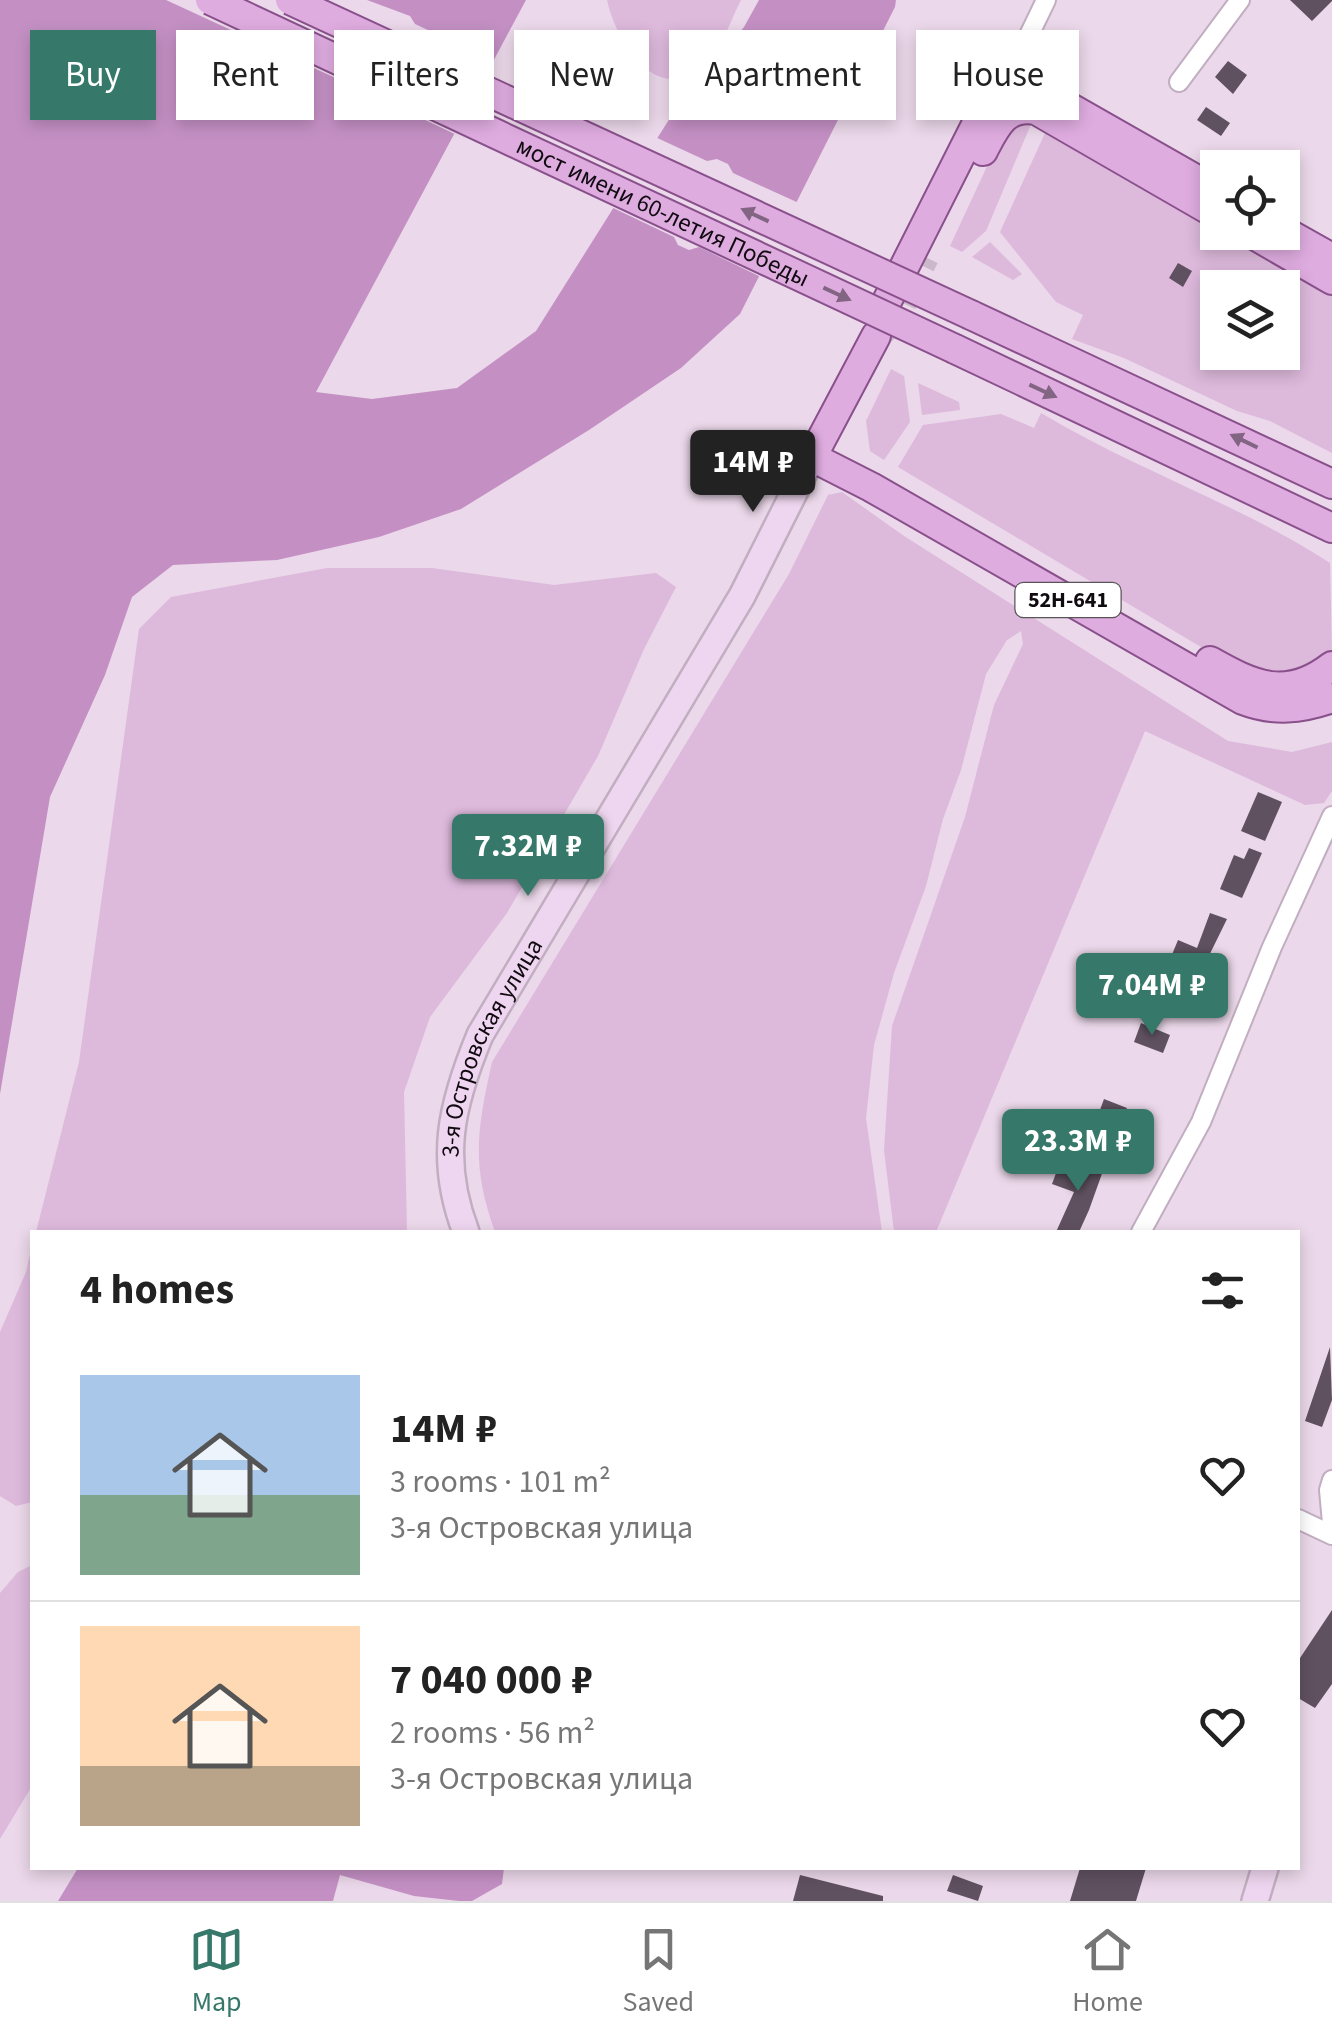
<!DOCTYPE html>
<html lang="en">
<head>
<meta charset="utf-8">
<style>
	:root { --surface:#fff; --page:#f2f2f2; --text:#222; --muted:#767676; --line:#e0e0e0; --accent:#367869 }
	body { margin:0; font-family:"Source Sans 3",sans-serif; background:var(--page); color:var(--text); height:100vh; display:flex; flex-direction:column; font-size:38px; white-space:nowrap }
	* { box-sizing:border-box; margin:0 }
	p { font-size:32px; color:var(--muted) }
	.icon { flex:none; width:55px; height:55px; fill:none; stroke:currentColor; stroke-width:2; stroke-linecap:round; stroke-linejoin:round }
	.map { position:relative; flex:1; overflow:hidden }
	.panel { position:absolute; left:30px; top:1230px; width:1270px; height:640px; display:flex; flex-direction:column; background:var(--surface); border-radius:0px; box-shadow:0 5px 15px #0003 }
	.panel>* { flex:none }
	.guide { position:absolute; left:30px; top:30px; width:1272px; height:90px; display:flex; gap:20px }
	.fabs { position:absolute; left:1200px; top:150px; display:grid; gap:20px }
	.fabs a { display:grid; place-items:center; width:100px; height:100px; border-radius:0px; background:var(--surface); box-shadow:0 5px 15px #0003; font-size:50px }
	.price { position:absolute; translate:-50% -85px; padding:0 22px; border-radius:10px; background:var(--accent); color:#fff; font-size:32px; line-height:65px; filter:drop-shadow(0 2px 5px #0008) }
	.price::after { content:''; position:absolute; left:50%; top:60px; width:30px; height:22px; margin-left:-15px; background:inherit; clip-path:polygon(0 0,100% 0,50% 100%) }
	.price.on { background:#222; color:#fff }
	ul { padding:0; list-style:none }
	li { display:flex; align-items:center; gap:30px; height:250px; padding:0 50px }
	li+li { border-top:2px solid var(--line) }
	li span { display:grid; place-items:center; flex:none; width:280px; height:200px; border-radius:0px; color:#555 }
	li>.icon { margin-inline-start:auto }
	span .icon { width:120px; height:120px; fill:#fffc; stroke-width:1 }
	li b { font-size:42px }
	h2 { display:flex; justify-content:space-between; align-items:center; height:120px; padding:0 50px; font-size:42px }
	.pill { padding:0 35px; border-radius:0px; background:var(--surface); box-shadow:0 5px 15px #0003; font-size:35px; line-height:90px }
	.pill.on { background:var(--accent); color:#fff }
	.tabs { display:flex; justify-content:space-around; align-items:center; height:140px; border-top:2px solid var(--line); background:var(--surface); font-size:28px; color:var(--muted) }
	.tabs a { display:grid; justify-items:center; gap:5px }
	.tabs .on { color:var(--accent) }
	.map>svg:first-child { display:block }
	.green { fill:#ddb9dc; fill-rule:evenodd }
	.water { fill:#c490c4 }
	.pier { fill:#ebd8ea }
	.building { fill:#605160 }
	.lines { fill:none; stroke-linecap:round; stroke-linejoin:round }
	.primary-tunnel { stroke:#cab9c9; stroke-width:28; stroke-dasharray:28 14; stroke-linecap:butt }
	.minor-casing { stroke:#c1aec0; stroke-width:22 }
	.secondary-casing { stroke:#c1aec0; stroke-width:30 }
	.primary-casing { stroke:#89508b; stroke-width:32 }
	.minor { stroke:#fff; stroke-width:18 }
	.secondary { stroke:#efd6f0; stroke-width:25 }
	.primary { stroke:#dface0; stroke-width:28 }
	.primary-bridge-casing { stroke:#89508b; stroke-width:32; stroke-linecap:butt }
	.primary-bridge { stroke:#dface0; stroke-width:28 }
	.oneway { fill:#826483 }
	.labels { text-anchor:middle; dominant-baseline:central; stroke-width:10; stroke-linejoin:round; paint-order:stroke }
	.shield { fill:#fff; stroke:#585458; stroke-width:2.5 }
	.shield-label { font-size:22px; font-weight:bold; fill:#110b11 }
	.street-label { font-size:25px; fill:#110b11; stroke:#fff }
</style>
</head>
<body>
<div class="map">
<svg width="1332" height="1901" viewBox="0 0 1332 1901">
	<rect width="100%" height="100%" fill="#ebd8ea"/>
	<path class="green" d="M607,0H741C731,19 722,48 708,63C659,110 617,45 607,0Z
		M1034,117L986,231L962,252L950,246L1003,132Z
		M1050,122L1217,221L1218,232L1237,233L1332,289V453L1270,421L1237,411L1124,358L1072,339L1083,315L1056,302L1000,232ZM1218,288H1282V352H1218Z
		M990,242L1022,274L1013,280L972,257Z
		M891,369L904,376L910,422L884,460L870,451L866,421Z
		M918,383L959,402L960,410L922,415Z
		M1041,413C1134,469 1239,504 1330,563L1332,653L1293,678L1238,669L898,467L923,425L1001,414L1034,428Z
		M842,492L904,536L1228,741L1292,752L1332,742V791L1324,803L1305,805L1145,731L936,1232H894L884,1150L892,1026L965,817L994,705L1023,644L1021,631L1007,640L986,674L961,770L943,819L926,886L894,973L874,1045L866,1118L882,1232H495C471,1165 477,1130 492,1062L789,574L828,495Z
		M327,568H432L554,585L656,573L676,587L644,649L598,756L507,913L430,1017L404,1092L407,1232H36L79,1062L139,629L171,597Z
		M32,1245V1502L16,1506L0,1496V1332L26,1272Z
		M32,1565V1786L0,1839V1593L18,1572Z"/>
	<path class="water" d="M0,0H526L316,392L372,399L457,388L536,331L675,110L744,27L759,0H896L895,7L740,314L681,368L589,430L461,509L379,537L277,560L173,565L132,597L105,675L50,797L0,1094Z
		M78,1868H504L502,1884L472,1901H459L414,1896L340,1875L333,1901H58Z"/>
	<path class="pier" d="M166,0H367L410,16L415,24L498,63L459,136L383,100L375,102L358,93L355,87Z
		M653,136L707,161L717,159L728,164L733,173L801,204L763,278L699,247L689,250L678,245L674,237L609,206Z"/>
	<path class="building" d="M1290,0H1332V1L1312,21Z
		M1228,61L1247,75L1233,94L1215,77Z
		M1206,107L1230,123L1221,136L1197,120Z
		M1178,263L1192,271L1183,287L1169,278Z
		M1258,792L1282,802L1265,841L1241,831Z
		M1249,848L1262,853L1242,898L1220,889L1234,855L1244,859Z
		M1210,913L1227,919L1202,970L1171,957L1178,940L1197,948Z
		M1141,1023L1170,1035L1163,1053L1134,1042Z
		M1104,1099L1127,1108L1119,1127L1097,1118Z
		M1086,1161L1104,1168L1089,1210L1079,1232H1056L1074,1192L1052,1184L1059,1165L1081,1174Z
		M1330,1347L1332,1400L1322,1427L1305,1421Z
		M1332,1610V1684L1315,1708L1298,1698V1661Z
		M1080,1868H1146L1136,1901H1070Z
		M800,1875L883,1896V1901H793Z
		M953,1875L983,1886L978,1901L947,1891Z"/>
	<g class="lines">
		<path class="primary-tunnel" d="M877,335L894,321L925,257"/>
		<defs>
			<path id="minor" d="M1179,82L1240,0
				M1004,87L1046,0
				M1141,1232L1201,1122L1272,947L1332,816
				M1332,1480L1329,1490L1332,1523
				M1298,1519L1332,1535"/>
			<g id="secondary">
				<path id="s1" d="M466,1232C438,1159 451,1105 480,1035L742,596L812,457"/>
				<path d="M1255,1901L1265,1868"/>
			</g>
			<path id="primary" d="M983,151C995,128 1005,104 1036,110L1218,215
				M1282,230L1332,258
				M1249,232L1332,280
				M971,315L1332,484
				M879,317L985,107C1000,90 1009,82 1032,86L1218,192
				M876,336L812,457L871,487L1243,700C1274,712 1301,709 1332,698
				M955,349L1332,528
				M1210,661C1254,686 1287,701 1332,666"/>
		</defs>
		<use href="#minor" class="minor-casing"/>
		<use href="#secondary" class="secondary-casing"/>
		<use href="#primary" class="primary-casing"/>
		<use href="#minor" class="minor"/>
		<use href="#secondary" class="secondary"/>
		<use href="#primary" class="primary"/>
		<defs>
			<g id="primary-bridge">
				<path id="s2" d="M210,0L955,349"/>
				<path d="M290,0L971,315"/>
			</g>
		</defs>
		<use href="#primary-bridge" class="primary-bridge-casing"/>
		<use href="#primary-bridge" class="primary-bridge"/>
	</g>
	<defs><path id="oneway-solid" d="M-6-.8H1V-3.2L6.5 0L1 3.2V.8H-6Z" transform="scale(2.5)"/></defs>
	<g class="oneway">
		<use href="#oneway-solid" transform="translate(755 215) rotate(-155)"/>
		<use href="#oneway-solid" transform="translate(837 294) rotate(25)"/>
		<use href="#oneway-solid" transform="translate(1043 391) rotate(25)"/>
		<use href="#oneway-solid" transform="translate(1244 441) rotate(-154)"/>
	</g>
	<g class="labels">
		<rect class="shield" x="1015.5" y="583" width="105" height="34" rx="8"/>
		<g class="shield-label">
			<text x="1068" y="600">52Н-641</text>
		</g>
		<g class="street-label">
			<text stroke="none"><textPath href="#s2" startOffset="500">мост имени 60-летия Победы</textPath></text>
			<text stroke="none"><textPath href="#s1" startOffset="195">3-я Островская улица</textPath></text>
		</g>
	</g>
</svg>
<div class="fabs">
<a><svg class="icon" aria-label="locate" viewBox="0 0 24 24"><circle cx="12" cy="12" r="6"/><path d="M12 2v4M12 18v4M2 12h4M18 12h4"/></svg></a>
<a><svg class="icon" aria-label="layers" viewBox="0 0 24 24"><path d="M12 4l9 5-9 5-9-5zM3 14l9 5 9-5"/></svg></a>
</div>
<b class="price on" style="left:753px;top:515px">14M ₽</b>
<b class="price" style="left:528px;top:899px">7.32M ₽</b>
<b class="price" style="left:1152px;top:1038px">7.04M ₽</b>
<b class="price" style="left:1078px;top:1194px">23.3M ₽</b>
<div class="guide">
<a class="pill on">Buy</a>
<a class="pill">Rent</a>
<a class="pill">Filters</a>
<a class="pill">New</a>
<a class="pill">Apartment</a>
<a class="pill">House</a>
</div>
<section class="panel">
<h2>4 homes<svg class="icon" aria-label="filters" viewBox="0 0 24 24"><path d="M4 7h16M4 17h16"/><circle cx="9" cy="7" r="2"/><circle cx="15" cy="17" r="2"/></svg></h2>
<ul>
<li><span style="background:linear-gradient(#a9c7e8 60%,#7fa58c 0)"><svg class="icon" aria-label="home" viewBox="0 0 24 24"><path d="M3 11l9-7 9 7M6 9v11h12V9"/></svg></span><div><b>14M ₽</b><p>3 rooms · 101 m²</p><p>3-я Островская улица</p></div><svg class="icon" aria-label="heart" viewBox="0 0 24 24"><path d="M12 20l-8-8c-3-5 5-10 8-4 3-6 11-1 8 4z"/></svg></li>
<li><span style="background:linear-gradient(#ffd9b3 70%,#b9a48a 0)"><svg class="icon" aria-label="home" viewBox="0 0 24 24"><path d="M3 11l9-7 9 7M6 9v11h12V9"/></svg></span><div><b>7 040 000 ₽</b><p>2 rooms · 56 m²</p><p>3-я Островская улица</p></div><svg class="icon" aria-label="heart" viewBox="0 0 24 24"><path d="M12 20l-8-8c-3-5 5-10 8-4 3-6 11-1 8 4z"/></svg></li>
</ul>
</section>
</div>
<nav class="tabs">
<a class="on"><svg class="icon" aria-label="map" viewBox="0 0 24 24"><path d="M3 6l6-2 6 2 6-2v14l-6 2-6-2-6 2zM9 4v14M15 6v14"/></svg>Map</a>
<a><svg class="icon" aria-label="saved" viewBox="0 0 24 24"><path d="M7 4h10v16l-5-4-5 4z"/></svg>Saved</a>
<a><svg class="icon" aria-label="home" viewBox="0 0 24 24"><path d="M3 11l9-7 9 7M6 9v11h12V9"/></svg>Home</a>
</nav>
</body>
</html>
